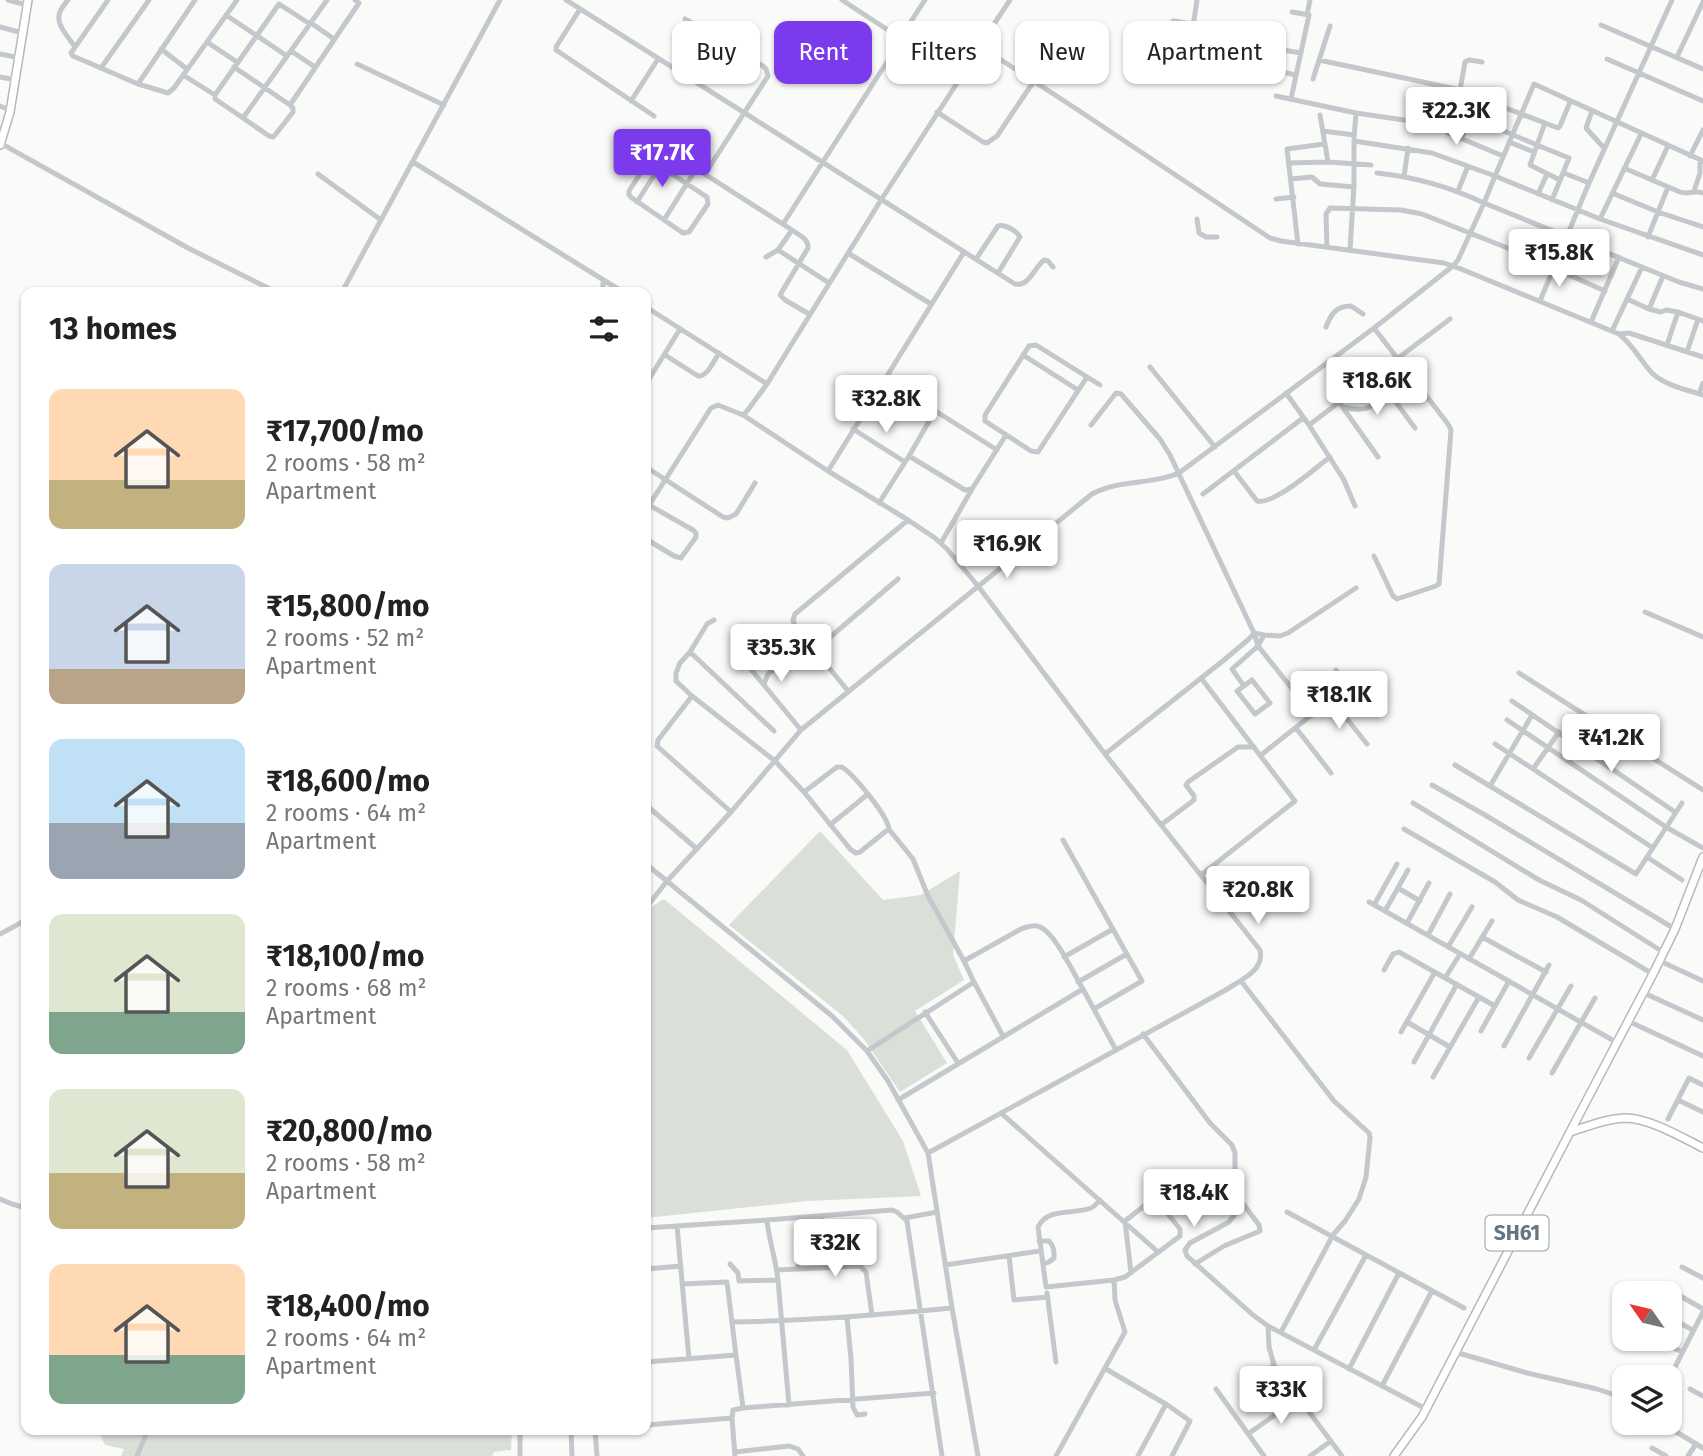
<!DOCTYPE html>
<html lang="en">
<head>
<meta charset="utf-8">
<style>
	:root { --surface:#fff; --page:#f2f2f2; --text:#222; --muted:#767676; --accent:#7c3aed }
	body { margin:0; font-family:"Fira Sans",sans-serif; background:var(--page); color:var(--text); height:100vh; display:flex; flex-direction:column; font-size:26px; white-space:nowrap }
	* { box-sizing:border-box; margin:0 }
	p { font-size:23px; color:var(--muted) }
	.icon { flex:none; width:38px; height:38px; fill:none; stroke:currentColor; stroke-width:2; stroke-linecap:round; stroke-linejoin:round }
	.map { position:relative; flex:1; overflow:hidden }
	.sheet { position:absolute; left:21px; top:287px; width:630px; height:1148px; display:flex; flex-direction:column; background:var(--surface); border-radius:14px; box-shadow:0 2px 5px #0004 }
	.sheet>* { flex:none }
	.hud { position:absolute; left:672px; top:21px; width:665px; height:63px; display:flex; gap:14px }
	.needle { width:46px; rotate:304deg }
	.controls { position:absolute; left:1612px; top:1281px; display:grid; gap:14px }
	.controls a { display:grid; place-items:center; width:70px; height:70px; border-radius:14px; background:var(--surface); box-shadow:0 2px 5px #0004; font-size:35px }
	.price { position:absolute; translate:-50% -60px; padding:0 16px; border-radius:7px; background:#fff; color:#222; font-size:23px; line-height:46px; filter:drop-shadow(0 2px 4px #0008) }
	.price::after { content:''; position:absolute; left:50%; top:42px; width:21px; height:16px; margin-left:-10px; background:inherit; clip-path:polygon(0 0,100% 0,50% 100%) }
	.price.selected { background:var(--accent); color:#fff }
	ul { padding:0; list-style:none }
	li { display:flex; align-items:center; gap:21px; height:175px; padding:0 28px }
	li span { display:grid; place-items:center; flex:none; width:196px; height:140px; border-radius:14px; color:#555 }
	li>.icon { margin-inline-start:auto }
	span .icon { width:84px; height:84px; fill:#fffc; stroke-width:1 }
	li b { font-size:30px }
	h2 { display:flex; justify-content:space-between; align-items:center; height:84px; padding:0 28px; font-size:30px }
	.tag { padding:0 24px; border-radius:14px; background:var(--surface); box-shadow:0 2px 5px #0004; font-size:24px; line-height:63px }
	.tag.selected { background:var(--accent); color:#fff }
	.map>svg:first-child { display:block }
	.green { fill:#dadfd7 }
	.lines { fill:none; stroke-linecap:round; stroke-linejoin:round }
	.major-casing { stroke:#b5babe; stroke-width:10 }
	.minor { stroke:#c3c8cc; stroke-width:5 }
	.major { stroke:#fff; stroke-width:7 }
	.labels { text-anchor:middle; dominant-baseline:central; stroke-width:7; stroke-linejoin:round; paint-order:stroke }
	.shield { fill:#fff; stroke:#939fa8; stroke-width:2 }
	.shield-label { font-size:21px; font-weight:bold; fill:#657683 }
</style>
</head>
<body>
<div class="map">
<svg width="1703" height="1456" viewBox="0 0 1703 1456">
	<rect width="100%" height="100%" fill="#fafaf8"/>
	<path class="green" d="M820,831L883,900L921,895L960,871L953,955L964,980L915,1011L947,1063L900,1092L863,1038L843,1016L729,925Z
		M664,899L847,1050L903,1141L921,1196L807,1201L646,1218V914L651,907Z
		M98,1430H512L511,1450L494,1452L492,1456H121L124,1449L105,1445Z"/>
	<g class="lines">
		<defs>
			<path id="major" d="M0,145L10,112L28,0
				M1570,1132L1653,974L1675,929L1703,857
				M1394,1456L1422,1417L1570,1132C1588,1126 1606,1119 1625,1118C1649,1118 1681,1137 1703,1148"/>
		</defs>
		<use href="#major" class="major-casing"/>
		<path class="minor" d="M8,0L23,4
			M68,0C65,4 59,10 59,16C57,26 70,39 75,47
			M108,0L71,53L73,56L138,84L168,93L174,88L237,0
			M327,0L243,118L269,136L273,137L275,135L293,112V108L290,105L359,3L355,0
			M566,0L1015,284C1029,287 1034,268 1044,260L1048,261L1053,267
			M842,0L900,38
			M925,0L900,38L961,77
			M580,9L556,47V50L654,116
			M226,15L287,56
			M1307,15L1310,0
			M685,19L763,66L766,69L768,76L705,174
			M1173,21L1193,24
			M311,23L334,39
			M1601,25L1703,69
			M0,27L19,32
			M207,42L237,62
			M1190,46L1197,0
			M161,49L187,69
			M1283,50L1301,53
			M291,51L315,67
			M981,51L992,27L1010,0
			M0,54L15,57
			M1677,57L1703,2
			M1607,59L1703,101
			M1319,60L1456,89L1558,128L1560,126L1570,102
			M357,64L444,105
			M234,67L290,105
			M101,68L149,0
			M1278,71L1296,75
			M183,75L215,95
			M0,77L11,79
			M1313,79L1330,26
			M138,84L195,0
			M1460,90L1465,62L1469,60L1482,62
			M1276,96L1356,113L1438,125
			M1291,99L1309,15L1292,12
			M631,101L658,59
			M0,106L5,108
			M1454,110L1537,145L1530,165L1560,180
			M1592,111L1586,128L1604,148
			M937,112L983,142L987,143L997,136L1034,81
			M1320,115L1328,162
			M243,118L218,101L215,99V95L279,4L310,24
			M1545,123L1537,145L1569,158L1552,200
			M1323,131L1354,135
			M1448,133L1503,156
			M1354,138L1356,113
			M1461,139L1479,97
			M1509,142L1534,152
			M0,143L188,248L276,292
			M1690,156L1703,130
			M413,162L623,292
			M1289,163L1328,162L1371,165
			M1624,168L1680,192C1688,195 1695,190 1703,193
			M1377,173C1416,177 1448,186 1484,203L1495,176L1600,219L1703,255
			M1564,173L1589,183
			M318,174L381,220
			M1404,177L1408,148
			M1291,179L1312,177L1320,184L1354,187
			M1652,180L1668,146
			M1458,191L1468,166
			M1694,191L1700,173V160
			M1612,193L1658,212L1703,227
			M1538,194L1547,174
			M1276,199L1294,197
			M637,202L656,172L659,169H664L707,197L708,204L689,232L683,233L632,198L629,195V191L656,149L659,147L664,148L792,230C799,235 809,239 808,248L780,295L785,300L809,314
			M1197,219L1199,233L1206,237H1217
			M1600,219L1641,134
			M664,220L696,169
			M783,224L885,65L903,40
			M792,230L778,250L829,283
			M1648,237L1668,187
			M1298,244L1287,149L1324,144
			M1327,247L1326,214L1330,208L1401,210L1422,214L1520,253L1605,291
			M1350,250L1354,184V141L1432,153L1495,176L1534,84L1703,161
			M848,253L931,304
			M766,257L778,250
			M976,259L998,226C1005,224 1017,231 1020,237L998,273
			M342,292L500,0
			M603,292V280
			M1627,299L1649,309L1661,312L1666,310L1678,312L1703,321
			M1540,301L1589,183L1672,0
			M646,307L767,384
			M1649,309L1663,276
			M1591,322L1619,257
			M1326,327C1331,314 1336,306 1351,306L1363,314
			M1374,328L1448,424L1451,430L1439,584L1436,586L1397,599L1393,596L1374,556
			M1612,331L1642,267
			M1619,334L1629,333L1703,357
			M1667,345L1678,312
			M1687,352L1698,319
			M665,355L698,376C708,376 713,362 719,353
			M1023,355L1078,390
			M1150,367L1215,447
			M1376,375L1415,428
			M1087,377L1038,452L1031,451L985,421V415L1029,346L1036,345L1100,385
			M885,379L997,450
			M646,384L680,329
			M1286,393L1309,425L1344,480L1355,506
			M1699,394L1703,383
			M1339,402L1378,457
			M1343,407C1368,413 1378,408 1381,382
			M743,415L828,471L908,520L935,538L947,549L978,586L1105,754L1260,950C1265,971 1239,981 1224,991L928,1153
			M1091,425L1116,393L1121,394L1160,439L1170,455L1254,633L1249,639L1224,660L1105,754
			M1309,425L1450,319
			M853,429L905,462
			M909,456L935,411
			M646,467L723,517L728,518L736,514L755,483
			M828,471L964,252
			M1234,471L1257,501C1274,505 1314,469 1330,457
			M1203,494L1303,418
			M879,503L909,456L965,490L972,489L1006,435
			M646,510L711,408L718,405L743,415L747,411L767,384L881,200L976,54L986,50L1078,110L1270,238L1281,241L1444,263L1461,269L1619,334C1633,345 1640,360 1652,373C1664,385 1687,390 1703,395
			M646,539L674,556L681,558L696,537V533L693,530L649,505
			M941,543L972,489
			M1645,612L1703,637
			M1254,633L1258,646L1313,715
			M1264,635L1280,636L1288,633L1356,588
			M815,650L898,579
			M690,652L774,731
			M740,656L801,730
			M1336,670L1350,694L1348,698L1337,706
			M1519,673L1703,790
			M764,684L768,674L791,656
			M1244,686L1252,680L1270,703L1255,714L1237,691L1244,686L1232,669L1258,646L1264,635L1254,633
			M848,691L795,626L793,620L795,614L908,520
			M692,696L676,681V673L680,663L690,652L707,624L714,620
			M1332,700L1367,744
			M1512,701L1675,812
			M1507,720L1666,827L1703,848
			M1296,728L1331,773
			M1495,744L1653,848
			M1261,755L1347,687
			M1455,765L1636,874L1682,803
			M1533,769L1559,732
			M1432,785L1485,815L1675,929
			M1490,786L1532,715
			M804,792L837,767H842C854,775 889,817 889,830
			M1413,803L1539,880L1581,900L1663,952
			M646,805L697,849
			M731,812L657,746L658,740L692,696L775,761L804,792L851,850L856,853L860,852L886,831L889,830L892,833L913,859L928,896L964,961
			M830,825L868,794
			M1161,825L1194,800V796L1186,785L1188,782L1238,747H1254
			M1404,829L1495,882L1518,900L1557,917L1653,974
			M1063,840L1142,981L1094,1009
			M1647,857L1682,880
			M646,864L832,1016L867,1051L888,1081L928,1153L952,1308L978,1456
			M1201,875L1295,801L1201,678
			M1398,888L1420,901
			M1369,902L1616,1042
			M1374,905L1397,864
			M646,908L667,881L731,812L801,730L1092,494C1119,479 1152,485 1179,473L1374,328L1453,266L1458,260L1484,203L1642,267L1679,282L1703,289
			M1385,911L1408,870
			M1407,923L1429,883
			M0,934L26,920
			M1428,935L1450,894
			M1482,937L1546,972
			M1448,947L1472,907
			M1064,957L1113,929
			M1469,959L1492,921
			M1660,961L1703,981
			M1384,970L1393,954L1399,952L1495,1006L1509,981
			M1445,978L1460,954
			M1241,981L1334,1101L1369,1133L1370,1138L1366,1177L1359,1199L1345,1221L1333,1235L1281,1332
			M974,982L1003,1036
			M1078,982L1127,954
			M1644,993L1703,1020
			M925,1012L958,1063
			M1628,1021L1703,1056
			M1407,1022L1450,1047
			M1481,1031L1495,1006
			M1401,1032L1435,972
			M1143,1034L1210,1123L1232,1145L1235,1153V1176L1241,1201L1240,1208L1229,1222L1190,1243L1185,1250L1187,1256L1253,1315L1268,1326L1426,1409
			M1504,1046L1549,965
			M867,1051L974,982L964,961L1021,929C1027,927 1032,925 1037,926C1054,929 1074,975 1083,989
			M1529,1058L1571,986
			M1414,1062L1457,984
			M1552,1073L1595,998
			M1433,1077L1479,997
			M898,1100L1083,989L1116,1050
			M1678,1100L1703,1112
			M1001,1113L1158,1252
			M1668,1119L1689,1078L1703,1085
			M0,1199L12,1204L26,1208
			M1287,1212L1464,1308
			M905,1218L937,1212
			M677,1226L689,1359
			M646,1228L767,1220
			M1039,1241H1049C1054,1246 1054,1251 1054,1258L1049,1262L1043,1264
			M1009,1256L1014,1300L1048,1297
			M730,1264L738,1273L739,1281L778,1280L789,1405
			M1195,1264L1224,1246L1260,1231L1259,1225L1241,1201
			M945,1265L1040,1251
			M1682,1267L1703,1278
			M798,1268C798,1241 818,1237 822,1216
			M646,1269L681,1266
			M777,1270L860,1266L866,1272L872,1315
			M778,1280C776,1260 769,1241 767,1220L892,1210L897,1212L907,1221L942,1456
			M1114,1280L1125,1277L1180,1236V1229L1159,1203L1155,1200L1149,1202L1125,1221L1131,1273
			M682,1284L727,1282L736,1355
			M1670,1290L1703,1309
			M1047,1293L1056,1362
			M847,1318L851,1359L853,1407L857,1415L865,1414
			M1670,1318L1693,1330
			M732,1322C806,1321 879,1315 952,1308
			M1268,1326L1269,1347L1274,1365L1342,1456
			M1656,1339L1682,1352
			M1314,1350L1366,1255
			M1455,1352L1527,1373L1597,1389L1624,1398
			M646,1362L736,1355L743,1408L733,1410L732,1418
			M1106,1369L1169,1406L1190,1421L1172,1456
			M1349,1369L1399,1273
			M1250,1384L1274,1365
			M1382,1386L1432,1291
			M1216,1389L1264,1456
			M1690,1389L1703,1396
			M1670,1394L1676,1365L1703,1312
			M743,1408L934,1393
			M1667,1423L1668,1427L1703,1448
			M646,1425L732,1418L735,1456
			M571,1430L572,1456
			M595,1430L597,1456
			M1248,1434L1299,1398
			M1652,1448L1666,1456
			M735,1452L789,1446L798,1449L803,1456
			M137,1456L148,1430
			M520,1456V1430
			M1056,1456L1125,1332L1115,1300L1114,1280L1046,1287L1038,1227C1048,1207 1073,1215 1091,1208C1094,1207 1097,1203 1100,1200
			M1138,1456L1166,1404
			M1310,1456L1331,1441
			M1688,1456L1696,1444"/>
		<use href="#major" class="major"/>
	</g>
	<g class="labels">
		<rect class="shield" x="1485.5" y="1215.5" width="63" height="35" rx="5"/>
		<g class="shield-label">
			<text x="1517" y="1233">SH61</text>
		</g>
	</g>
</svg>
<div class="controls">
<a><svg class="needle" viewBox="-14 -14 28 28"><path d="M0-13l5 13h-10z" fill="#e53935"/><path d="M0 13l5-13h-10z" fill="#767676"/></svg></a>
<a><svg class="icon" aria-label="layers" viewBox="0 0 24 24"><path d="M12 4l9 5-9 5-9-5zM3 14l9 5 9-5"/></svg></a>
</div>
<b class="price" style="left:1456px;top:147px">₹22.3K</b>
<b class="price selected" style="left:662px;top:189px">₹17.7K</b>
<b class="price" style="left:1559px;top:289px">₹15.8K</b>
<b class="price" style="left:1377px;top:417px">₹18.6K</b>
<b class="price" style="left:886px;top:435px">₹32.8K</b>
<b class="price" style="left:1007px;top:580px">₹16.9K</b>
<b class="price" style="left:781px;top:684px">₹35.3K</b>
<b class="price" style="left:1339px;top:731px">₹18.1K</b>
<b class="price" style="left:1611px;top:774px">₹41.2K</b>
<b class="price" style="left:1258px;top:926px">₹20.8K</b>
<b class="price" style="left:1194px;top:1229px">₹18.4K</b>
<b class="price" style="left:835px;top:1279px">₹32K</b>
<b class="price" style="left:1281px;top:1426px">₹33K</b>
<div class="hud">
<a class="tag">Buy</a>
<a class="tag selected">Rent</a>
<a class="tag">Filters</a>
<a class="tag">New</a>
<a class="tag">Apartment</a>
</div>
<section class="sheet">
<h2>13 homes<svg class="icon" aria-label="filters" viewBox="0 0 24 24"><path d="M4 7h16M4 17h16"/><circle cx="9" cy="7" r="2"/><circle cx="15" cy="17" r="2"/></svg></h2>
<ul>
<li><span style="background:linear-gradient(#ffd9b3 65%,#c2b280 0)"><svg class="icon" aria-label="home" viewBox="0 0 24 24"><path d="M3 11l9-7 9 7M6 9v11h12V9"/></svg></span><div><b>₹17,700/mo</b><p>2 rooms · 58 m²</p><p>Apartment</p></div></li>
<li><span style="background:linear-gradient(#c9d6e8 75%,#b9a48a 0)"><svg class="icon" aria-label="home" viewBox="0 0 24 24"><path d="M3 11l9-7 9 7M6 9v11h12V9"/></svg></span><div><b>₹15,800/mo</b><p>2 rooms · 52 m²</p><p>Apartment</p></div></li>
<li><span style="background:linear-gradient(#bfe0f5 60%,#9aa5b1 0)"><svg class="icon" aria-label="home" viewBox="0 0 24 24"><path d="M3 11l9-7 9 7M6 9v11h12V9"/></svg></span><div><b>₹18,600/mo</b><p>2 rooms · 64 m²</p><p>Apartment</p></div></li>
<li><span style="background:linear-gradient(#dfe7d0 70%,#7fa58c 0)"><svg class="icon" aria-label="home" viewBox="0 0 24 24"><path d="M3 11l9-7 9 7M6 9v11h12V9"/></svg></span><div><b>₹18,100/mo</b><p>2 rooms · 68 m²</p><p>Apartment</p></div></li>
<li><span style="background:linear-gradient(#dfe7d0 60%,#c2b280 0)"><svg class="icon" aria-label="home" viewBox="0 0 24 24"><path d="M3 11l9-7 9 7M6 9v11h12V9"/></svg></span><div><b>₹20,800/mo</b><p>2 rooms · 58 m²</p><p>Apartment</p></div></li>
<li><span style="background:linear-gradient(#ffd9b3 65%,#7fa58c 0)"><svg class="icon" aria-label="home" viewBox="0 0 24 24"><path d="M3 11l9-7 9 7M6 9v11h12V9"/></svg></span><div><b>₹18,400/mo</b><p>2 rooms · 64 m²</p><p>Apartment</p></div></li>
</ul>
</section>
</div>
</body>
</html>
